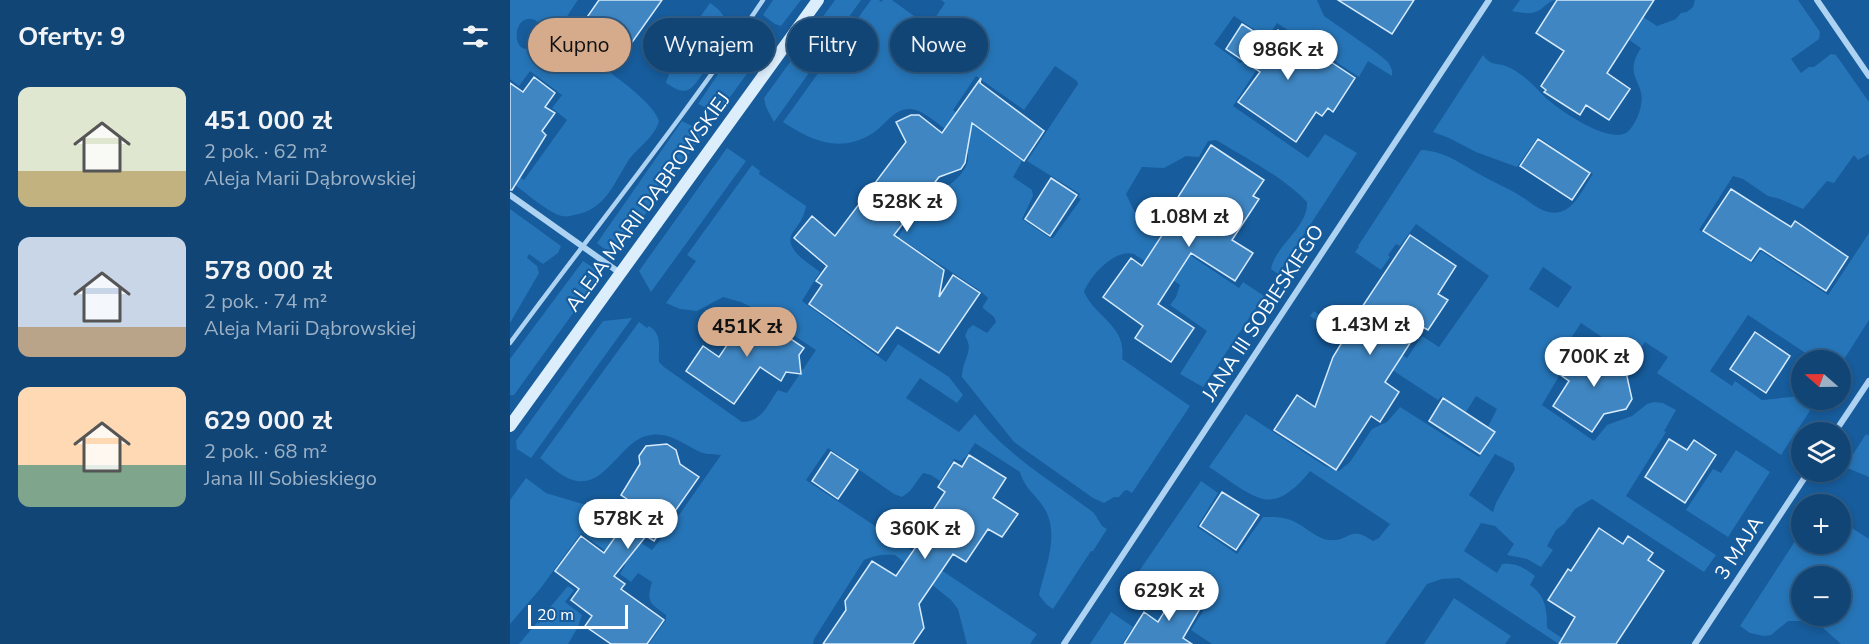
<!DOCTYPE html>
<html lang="pl">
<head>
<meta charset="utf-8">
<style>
	:root { --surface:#114575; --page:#1a4c7a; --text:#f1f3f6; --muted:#9cb1c5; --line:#305d87; --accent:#d6ab8b }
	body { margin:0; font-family:"Nunito Sans",sans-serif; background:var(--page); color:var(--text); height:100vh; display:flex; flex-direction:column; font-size:22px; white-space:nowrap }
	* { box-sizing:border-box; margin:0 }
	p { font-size:20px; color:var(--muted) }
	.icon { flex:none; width:33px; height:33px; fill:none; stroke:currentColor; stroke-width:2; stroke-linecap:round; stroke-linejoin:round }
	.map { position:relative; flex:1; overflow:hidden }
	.side { display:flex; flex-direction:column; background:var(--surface); width:510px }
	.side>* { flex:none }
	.top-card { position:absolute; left:18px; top:18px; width:570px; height:54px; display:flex; gap:12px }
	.needle { width:39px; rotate:290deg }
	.tools { position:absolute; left:1281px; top:350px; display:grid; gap:12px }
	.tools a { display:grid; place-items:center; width:60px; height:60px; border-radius:50%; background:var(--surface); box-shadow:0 3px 9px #0003,0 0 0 2px var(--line); font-size:30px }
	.scale { position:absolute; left:18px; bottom:15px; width:100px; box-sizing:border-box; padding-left:6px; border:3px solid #fff; border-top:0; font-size:16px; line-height:21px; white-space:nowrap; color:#fff; -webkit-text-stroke:4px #175c9c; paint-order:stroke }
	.price { position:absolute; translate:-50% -51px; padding:0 14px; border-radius:21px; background:#fff; color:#222; font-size:20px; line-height:39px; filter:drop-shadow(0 2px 3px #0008) }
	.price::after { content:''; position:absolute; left:50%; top:36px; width:18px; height:14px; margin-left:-9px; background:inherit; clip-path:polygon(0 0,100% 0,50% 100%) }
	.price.active { background:var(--accent); color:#111 }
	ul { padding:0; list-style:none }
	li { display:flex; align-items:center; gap:18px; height:150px; padding:0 18px }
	li span { display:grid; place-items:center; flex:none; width:168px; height:120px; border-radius:12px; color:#555 }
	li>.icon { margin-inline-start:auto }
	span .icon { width:72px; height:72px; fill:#fffc; stroke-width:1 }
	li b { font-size:26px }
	h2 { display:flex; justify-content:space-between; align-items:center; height:72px; padding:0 18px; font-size:26px }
	.pill { padding:0 21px; border-radius:27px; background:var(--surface); box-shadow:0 3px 9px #0003,0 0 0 2px var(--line); font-size:21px; line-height:54px }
	.pill.active { background:var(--accent); color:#111 }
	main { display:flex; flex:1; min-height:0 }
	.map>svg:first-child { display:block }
	.green { fill:#2675b8; fill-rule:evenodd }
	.building { fill:#3f86c2; stroke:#d5eafd; stroke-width:1.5 }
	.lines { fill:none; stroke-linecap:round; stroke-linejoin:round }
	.lane { stroke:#add2f2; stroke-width:4.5 }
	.street { stroke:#add2f2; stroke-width:6 }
	.secondary { stroke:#dcedfc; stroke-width:12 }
	.labels { text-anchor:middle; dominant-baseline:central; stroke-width:4.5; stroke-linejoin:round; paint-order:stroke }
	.street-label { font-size:20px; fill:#fff; stroke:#175c9c }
</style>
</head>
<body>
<main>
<section class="side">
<h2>Oferty: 9<svg class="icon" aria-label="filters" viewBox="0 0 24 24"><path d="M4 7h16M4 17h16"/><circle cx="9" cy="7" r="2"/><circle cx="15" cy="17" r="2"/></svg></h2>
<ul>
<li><span style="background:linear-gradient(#dfe7d0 70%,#c2b280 0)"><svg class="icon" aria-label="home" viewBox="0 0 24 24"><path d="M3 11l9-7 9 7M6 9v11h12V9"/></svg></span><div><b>451 000 zł</b><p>2 pok. · 62 m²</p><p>Aleja Marii Dąbrowskiej</p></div></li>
<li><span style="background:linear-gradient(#c9d6e8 75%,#b9a48a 0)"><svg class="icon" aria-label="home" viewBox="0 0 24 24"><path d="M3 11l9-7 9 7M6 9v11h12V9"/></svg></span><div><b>578 000 zł</b><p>2 pok. · 74 m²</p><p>Aleja Marii Dąbrowskiej</p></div></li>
<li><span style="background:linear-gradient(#ffd9b3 65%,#7fa58c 0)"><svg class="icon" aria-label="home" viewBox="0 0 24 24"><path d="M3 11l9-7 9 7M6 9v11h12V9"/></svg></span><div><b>629 000 zł</b><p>2 pok. · 68 m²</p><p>Jana III Sobieskiego</p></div></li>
</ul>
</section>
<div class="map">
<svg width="1359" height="644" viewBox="0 0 1359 644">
	<rect width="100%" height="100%" fill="#175c9c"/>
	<path class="green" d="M0,0H68C58,12 52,33 34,31C32,26 28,20 21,19C0,16 1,66 31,43C40,45 47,40 56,42C78,58 142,97 149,121C145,137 127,148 118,161C103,185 95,210 64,215C58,217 52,217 46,214C30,206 15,192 0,181V170L14,180L57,120L42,108L52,95L20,71L9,86L0,79Z
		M263,0H291L271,26L265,24L253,15Z
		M325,0H351L264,122L256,107L254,98Z
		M361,0H369L371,2L373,0H382L419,27L435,3L431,0H807L814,16L867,53L878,62L882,70V76L858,61L849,77L767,23L757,38L724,16L704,44L730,63L734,60L747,69L723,106L798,158L815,134L847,153L768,274L761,269C766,244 798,228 797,202C772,176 737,159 706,140L698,141L689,157L676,156L654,168L632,167L616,194L624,211L651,230L650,235L729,288L733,282L754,296L693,387L670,374L697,331L660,305L666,297L670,285L624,254C605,248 580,276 574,292C586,318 617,326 612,359L680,406L622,493L617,490L614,491L609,497H604L594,503L583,498L504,442L452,377C452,359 465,351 455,336L458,329L463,325L477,333L486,322L484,317L473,308V306L478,298L469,290L388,237C395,227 402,216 411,207C428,190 470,173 455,145C443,136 419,114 406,110C386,104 377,124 363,133C330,154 302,141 273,122ZM545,66L567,81L568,84L517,161L570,194L568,197L571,199L543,238H540L512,219L523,196L522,190L503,177L512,161L443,110L466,76L514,110Z
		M1010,0H1107L1147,26L1166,19L1171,13L1177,12L1183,7L1185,0H1288L1310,32L1309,39L1281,59L1291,73L1299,67H1304L1321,54L1326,55L1359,102V154L1348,160L1344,155L1324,183L1317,181L1293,209L1270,199L1258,196L1233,179L1223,176L1189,230L1242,263L1251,251L1318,295L1359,233V320L1331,364L1330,360H1306L1238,315L1200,371L1222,386L1225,381L1252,400L1291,396L1292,399H1300L1305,403L1271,455L1147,373L1158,357L1135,342L1123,358L1071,323L1044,364L1052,371L1032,405L1084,441L1097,425L1122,416L1137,404L1144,402L1153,403L1166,410L1154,431L1156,432L1116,496L1206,555L1194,572L1082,499L1065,509L1055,523L1046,530L1037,546L1043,550L1031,567L1017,559L997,555L1004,544L985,526L971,523L954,551L987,573L992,564C1006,563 1015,568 1025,576L1020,585C1036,596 1037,610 1037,628L1061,644H1049L949,578L932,579L917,584L875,644H702L681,630L700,600L669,580L637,582L625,577L691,481L708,493L687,527L727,554L753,517C764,517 775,517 785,522C796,527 807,539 819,540C840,542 839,524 863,541L869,538L880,524L800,471C790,484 772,503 753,499C736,495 714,476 699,467L736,414L815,466L829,471L840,462L862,429L877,422L890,407L969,457L986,432L978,427L987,409L966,396L956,412L932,396L928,400L800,316L804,311L816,320L823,310L897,358L912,336L929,347L979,276L906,224L890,246L886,244L878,255L880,257L871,270L845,252L849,247L848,246L911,150C935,151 951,164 971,175C984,183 999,188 1012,197C1023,204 1035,216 1050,212C1066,208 1074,186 1083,174L1028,137L1007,167L966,152L939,138L923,132L973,55C975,58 977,60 980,62C983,64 989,64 993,65C999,67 1005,70 1010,74C1020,81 1028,90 1037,99C1051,111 1097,143 1116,133C1123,129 1130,113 1131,105C1136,82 1112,77 1131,48C1113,36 1065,0 1046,0C1039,1 1035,6 1030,10C1021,15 1012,13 1002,11ZM1033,267L1062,287L1048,308L1019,289ZM985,454L1003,463L1005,469L986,503L983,512L959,495Z
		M200,3C207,8 213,12 215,21C217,34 190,85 178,90C170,93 163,87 156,83C158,73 166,66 167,57L164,54Z
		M237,31L254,50L210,111L201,110L188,104Z
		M172,121L182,126L192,135L108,252C99,254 93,248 87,243Z
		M217,148L236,161L141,292L129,271Z
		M242,165L250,171L249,174L296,206C294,217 289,224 283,232C272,249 299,263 310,272L292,301L376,362L388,344L439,377L453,395L447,403L410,378L396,398L449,432L465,414C496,455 543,482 584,513L592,526L597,529L583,551H581L543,609L536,604L529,595C535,568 549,538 536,511C528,496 515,490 510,472L465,443L456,457L451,461L444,459L430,481L421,475L413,473L400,491L392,497L384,494L318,448L296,480L527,634L520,644H457L448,609L441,600L385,555C373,554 365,555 354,560L304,639L303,644H139L156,620V615C140,603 136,603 142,582L128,573L121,582L110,574L115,565L71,533L30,589L0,624V500L16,478L36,493L86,508L100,517L123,538L142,550L160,528L211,455C205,454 199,455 193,453C174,446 162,432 141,435C110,438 96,493 60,479C50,475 39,465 30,458L129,322L137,328L139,326C153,335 148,347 149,362L154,367L232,422C253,421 257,405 268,390L277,393L306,350L241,307L231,302L213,297L187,311L170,309L156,303L186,261L177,255Z
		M0,209L51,246L48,253L33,264L19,254L17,258L27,266L29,273L0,323Z
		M73,261C80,266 90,270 87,280L4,395H0V359Z
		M122,318L21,458L7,449L6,441L93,321Z
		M1356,434L1359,436V477L1335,467Z
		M1226,450L1260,472L1218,537L1176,510L1203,469L1211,473Z
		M1331,521L1359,539V644H1331L1312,627L1292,621H1278L1261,635L1254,636L1240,633L1230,626L1291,532L1292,543H1330ZM1292,576H1330V615H1292Z
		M58,586L64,590L55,602L72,615L68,627L58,644H9Z
		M944,598L1001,636L995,644H914Z
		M601,612L623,627L612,644H580Z"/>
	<path class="building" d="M89,0H152L113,55L108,52L96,69L59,43Z
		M828,0H904L882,34Z
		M1047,0H1144L1097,73L1120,89L1099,120L1076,105L1070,115L1034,92L1036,90L1031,86L1054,51L1026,33Z
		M732,24L757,40L762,33L764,35L768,30L811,58L812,56L845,78L823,112L818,108L812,116L806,112L786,142L728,102L750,72L716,49Z
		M24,77L45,93L35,107L45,113L32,131L36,135L2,190H0V83L13,92Z
		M471,78L470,83L534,131L514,161L462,123L455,163L451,169L429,177L384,235L434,270L429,297L443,275L470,293L429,353L387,327L368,353L299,304L312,285L306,281L317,266L284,238L302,216L325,236L396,142L386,122L401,115H409L432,133Z
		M1028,139L1080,173L1062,200L1010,166Z
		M701,145L754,180L743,196L749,199L722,240L743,253L725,281L681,253L648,304L684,328L661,362L625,338L633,326L593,297L621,258L632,266L662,220L656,216Z
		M541,178L567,195L540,236L515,219Z
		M1221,189L1281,227L1285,221L1338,257L1316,291L1250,248L1241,261L1193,231Z
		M900,235L946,266L928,294L938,300L918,330L911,326L875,382L889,392L870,422L861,416L826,470L764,430L787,395L805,407L823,357L845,321L844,319Z
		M240,311L294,348L289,355L291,374L276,372L271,381L250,367L224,404L176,371L193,346L209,357Z
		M1245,332L1280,356L1256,393L1220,369Z
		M1084,343L1114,363L1122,399L1116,409L1094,414L1082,432L1043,406L1059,381L1052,376L1067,354L1075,358Z
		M933,398L985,432L970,454L919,421Z
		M1159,439L1177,450L1184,440L1206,455L1175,503L1135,477Z
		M157,444L166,450L170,464L189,477L144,541L136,536L104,576L115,584L111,589L154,620L137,644H101L75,626L82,616L61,600L69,589L45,571L71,536L94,553L127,506L111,495L130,464L129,456L136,446Z
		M321,452L348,470L328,499L302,481Z
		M459,455L496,478L483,498L508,514L492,537L478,529L456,562L443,554L409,604L414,628L403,644H313L336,610L335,601L362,561L386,576L425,519L420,515L435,492L428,487L444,462L452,467Z
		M712,492L749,515L726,550L690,526Z
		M1089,528L1113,544L1118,536L1143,553L1138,560L1154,571L1106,644H1049L1065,617L1038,600L1058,569L1061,571Z
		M671,585L695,600L673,638L682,644H614L634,612L648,622Z"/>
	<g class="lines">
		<path class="lane" d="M0,343C84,229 174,118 253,0"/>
		<path class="street" d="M1307,0L1359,76
			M0,195L110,273
			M1325,432L1359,381
			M554,644L979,0
			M1185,644L1299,471"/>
		<path class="secondary" d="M0,426L308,0"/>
	</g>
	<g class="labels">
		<g class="street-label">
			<text transform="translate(138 202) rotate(-54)">ALEJA MARII DĄBROWSKIEJ</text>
			<text transform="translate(753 313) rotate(-57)">JANA III SOBIESKIEGO</text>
			<text transform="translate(1229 548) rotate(-57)">3 MAJA</text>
		</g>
	</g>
</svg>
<div class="tools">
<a><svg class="needle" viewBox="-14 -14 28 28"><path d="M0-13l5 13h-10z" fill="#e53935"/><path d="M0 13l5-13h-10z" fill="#9cb1c5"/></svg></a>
<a><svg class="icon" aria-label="layers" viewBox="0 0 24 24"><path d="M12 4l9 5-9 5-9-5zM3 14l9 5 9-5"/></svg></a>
<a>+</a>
<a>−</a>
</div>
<div class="scale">20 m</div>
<b class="price" style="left:778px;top:81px">986K zł</b>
<b class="price" style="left:397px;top:233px">528K zł</b>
<b class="price" style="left:679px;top:248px">1.08M zł</b>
<b class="price" style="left:860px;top:356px">1.43M zł</b>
<b class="price active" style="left:237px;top:358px">451K zł</b>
<b class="price" style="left:1084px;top:388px">700K zł</b>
<b class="price" style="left:118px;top:550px">578K zł</b>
<b class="price" style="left:415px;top:560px">360K zł</b>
<b class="price" style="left:659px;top:622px">629K zł</b>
<div class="top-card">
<a class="pill active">Kupno</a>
<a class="pill">Wynajem</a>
<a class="pill">Filtry</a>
<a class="pill">Nowe</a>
</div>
</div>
</main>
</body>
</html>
